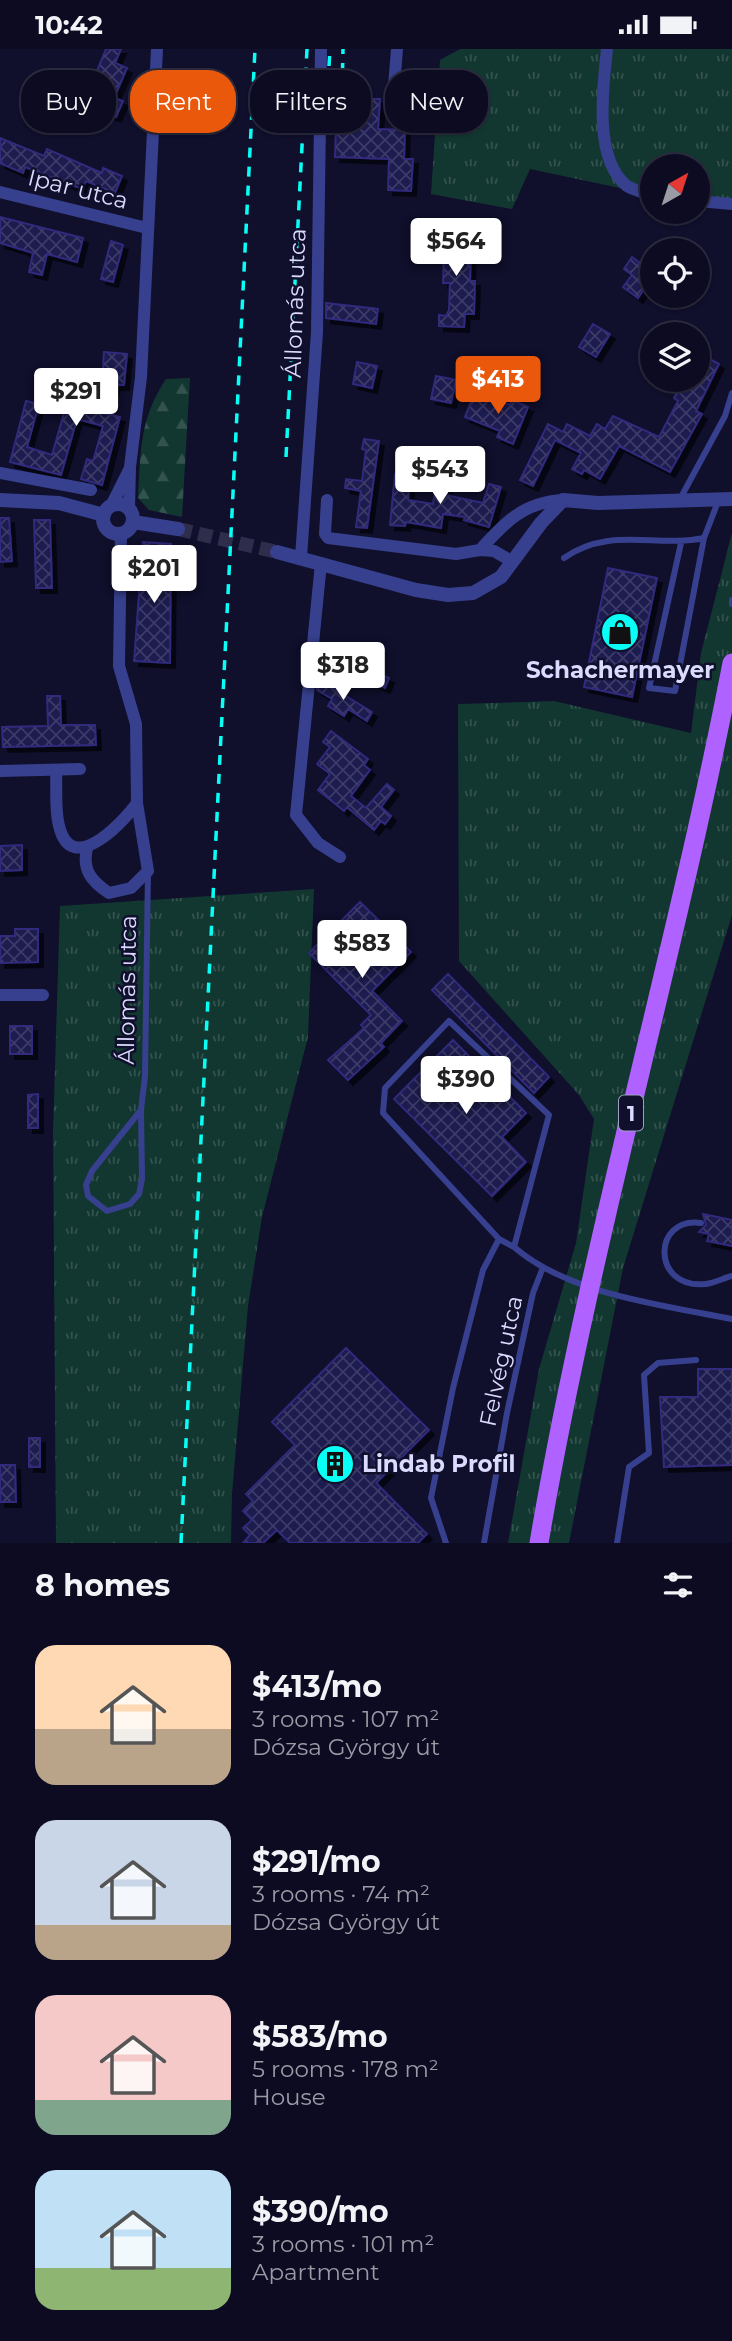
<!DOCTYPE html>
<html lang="en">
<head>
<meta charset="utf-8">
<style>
	:root { --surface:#0c0b21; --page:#1a192e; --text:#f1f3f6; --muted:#9a9ba5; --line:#2c2b3f; --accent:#ea580c }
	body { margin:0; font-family:Montserrat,sans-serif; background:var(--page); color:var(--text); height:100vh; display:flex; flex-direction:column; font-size:26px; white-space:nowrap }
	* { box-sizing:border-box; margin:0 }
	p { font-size:23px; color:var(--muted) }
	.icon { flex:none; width:38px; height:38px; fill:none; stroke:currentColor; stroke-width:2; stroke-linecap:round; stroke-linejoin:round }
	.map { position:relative; height:1494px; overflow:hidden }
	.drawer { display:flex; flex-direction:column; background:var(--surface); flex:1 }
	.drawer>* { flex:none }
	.top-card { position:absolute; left:21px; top:21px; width:691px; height:63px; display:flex; gap:14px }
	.needle { width:46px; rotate:39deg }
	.fabs { position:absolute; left:640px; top:105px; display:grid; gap:14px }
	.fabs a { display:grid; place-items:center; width:70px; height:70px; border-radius:50%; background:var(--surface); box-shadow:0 2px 5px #0004,0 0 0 2px var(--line); font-size:35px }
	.price { position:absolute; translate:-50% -60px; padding:0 16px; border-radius:7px; background:#fff; color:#222; font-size:23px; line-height:46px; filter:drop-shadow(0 2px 4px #0008) }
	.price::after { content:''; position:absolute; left:50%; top:42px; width:21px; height:16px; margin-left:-10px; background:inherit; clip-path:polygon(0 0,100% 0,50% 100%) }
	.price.selected { background:var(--accent); color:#fff }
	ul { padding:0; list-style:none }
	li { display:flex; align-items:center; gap:21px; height:175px; padding:0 35px }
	li span { display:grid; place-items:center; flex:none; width:196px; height:140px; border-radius:21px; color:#555 }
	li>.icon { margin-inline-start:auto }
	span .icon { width:84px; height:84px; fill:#fffc; stroke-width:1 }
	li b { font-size:30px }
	h2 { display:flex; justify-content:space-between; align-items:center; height:84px; padding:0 35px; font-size:30px }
	.pill { padding:0 24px; border-radius:28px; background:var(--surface); box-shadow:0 2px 5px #0004,0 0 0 2px var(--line); font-size:24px; line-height:63px }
	.pill.selected { background:var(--accent); color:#fff }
	.status { display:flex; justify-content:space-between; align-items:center; height:49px; padding:0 35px; background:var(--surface); direction:ltr }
	.status svg { height:19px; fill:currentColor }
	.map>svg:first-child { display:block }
	.grass { fill:url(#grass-tufts) }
	.forest { fill:url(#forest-firs) }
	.building { fill:url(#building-cross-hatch); stroke:#302a7c; stroke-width:2; filter:url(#shadow) }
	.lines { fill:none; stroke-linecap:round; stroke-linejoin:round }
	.tertiary-tunnel { stroke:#2e2e4c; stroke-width:14; stroke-dasharray:14 7; stroke-linecap:butt }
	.service { stroke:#37408e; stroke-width:6 }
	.minor { stroke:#37408e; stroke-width:12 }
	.tertiary { stroke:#37408e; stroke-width:14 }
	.primary { stroke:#af62ff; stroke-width:19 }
	.rail { stroke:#07fff6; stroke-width:3.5; stroke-dasharray:10 9; stroke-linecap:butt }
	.labels { text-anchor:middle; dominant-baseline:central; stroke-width:5; stroke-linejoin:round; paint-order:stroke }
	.shield { fill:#100f2c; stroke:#9e9ec0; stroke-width:2 }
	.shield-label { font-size:21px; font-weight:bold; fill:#dbdbff }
	.street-label { font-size:23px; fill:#dbdbff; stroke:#100f2c }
	.poi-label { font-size:23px; font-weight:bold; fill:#dbdbff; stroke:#100f2c }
</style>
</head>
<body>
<div class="status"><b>10:42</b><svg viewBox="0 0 49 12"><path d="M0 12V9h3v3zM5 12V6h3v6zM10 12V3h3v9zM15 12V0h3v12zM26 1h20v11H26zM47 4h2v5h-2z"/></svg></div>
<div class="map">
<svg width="732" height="1494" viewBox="0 0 732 1494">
	<defs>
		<pattern id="grass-tufts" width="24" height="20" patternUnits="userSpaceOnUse" patternTransform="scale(1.75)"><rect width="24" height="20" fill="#123730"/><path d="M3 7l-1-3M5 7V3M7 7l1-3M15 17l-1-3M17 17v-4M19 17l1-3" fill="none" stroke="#34534f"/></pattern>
		<pattern id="forest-firs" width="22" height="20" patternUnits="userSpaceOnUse" patternTransform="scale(1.75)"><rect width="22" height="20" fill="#123730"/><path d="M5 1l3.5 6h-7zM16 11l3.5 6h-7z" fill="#34534f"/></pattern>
		<pattern id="building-cross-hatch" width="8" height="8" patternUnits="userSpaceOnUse" patternTransform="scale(1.75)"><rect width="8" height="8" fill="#1d1a4f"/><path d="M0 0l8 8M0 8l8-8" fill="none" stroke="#3d3b69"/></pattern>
		<filter id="shadow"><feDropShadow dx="5" dy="5" stdDeviation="0" flood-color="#0009"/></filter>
	</defs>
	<rect width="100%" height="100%" fill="#100f2c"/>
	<path class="grass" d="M460,0H732V156L698,152V117H653V146L530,120L512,160L431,145L440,11Z
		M732,484V866L623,1219L569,1494H508L539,1320L576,1194L594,1070L579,1046L459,912L458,655L554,652L691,684L701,604Z
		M314,840L308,988L262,1168L248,1257L232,1445L231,1494H56L53,1083L60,857Z"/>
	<path class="forest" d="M190,329L182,468L149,461L138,449C141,401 139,371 166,330Z"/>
	<path class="building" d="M106,0H121L115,14L127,19L114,49L123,52L116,68L96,60L107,34L94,29Z
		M357,50H380L378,80L405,81L404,110H413L411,142L388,141L389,110L335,108L336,79L356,80Z
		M0,89L44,107L47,100L102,124L103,119L122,127L115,144L86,132L82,140L25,118L23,124L0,114Z
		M0,168L83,189L77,213L47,205L42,226L29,223L33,204L0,194Z
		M435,182L461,183V200L471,201L470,232H475L474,265H465L464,278L439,277V266L446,267L449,261L450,234H443L444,204H440V198H434Z
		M111,192L123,196L113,233L101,230Z
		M632,208L640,214L643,209L653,216V227L638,249L623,238L632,226L624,220Z
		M326,254L378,260L376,275L326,269Z
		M593,275L610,285L596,308L579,298Z
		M104,303L127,305L124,336H115L107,365L120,368L102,436L81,430L87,410L93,412L103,377L77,370L61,426L10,413L26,352L39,355L27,398L52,406L66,357L87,363L91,347L101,350Z
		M698,304L719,315L696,362L702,365L670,423L619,397L600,430L584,421L582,425L572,420L581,404L555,391L533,437L520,431L548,375L563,383L567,375L590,387L597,375L605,380L613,367L659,388L678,352L674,349L684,331H698Z
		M357,313L377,317L372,339L353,335Z
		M436,327L456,331L451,354L431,350Z
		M475,343L510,356L512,351L528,358L513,395L497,388L500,382L465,368Z
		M364,390L379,392L367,479L356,478L361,442L345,439L346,430L362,432L366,401L362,400Z
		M395,425L410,427L408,451L433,455L437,429L448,431L446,446L483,454L489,435L501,438L489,478L464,471L465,468L443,465L441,479L406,473L405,477L390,476Z
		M0,469H9L12,512L0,513Z
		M34,471H50L52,539H36Z
		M143,493L171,495L170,614L134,612Z
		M608,519L657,529L632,648L584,638Z
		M336,606L389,629L385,639L332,616Z
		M318,630L372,663L367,672L348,660L344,667L328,657L332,650L317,641Z
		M47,647H60L61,676H95L96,696L3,698L2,678L48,677Z
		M331,682L368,710L364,716L370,721L351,747L366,759L387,735L394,741L381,758L391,767L385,775L381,772L374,781L347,758L344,762L318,741L330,725L317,715L330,698L323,693Z
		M22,796V821L0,822V797Z
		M360,853L411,903L372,942L402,972L381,994L384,998L348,1031L328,1011L364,979L361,976L371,966L309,904Z
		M15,880H38V913L0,914V887H15Z
		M448,925L549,1028L534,1044L432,941Z
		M10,977H32V1005H10Z
		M453,991L526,1064L502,1088L526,1113L492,1147L394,1050Z
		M38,1045V1079H28V1046Z
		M703,1165L732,1171V1197L707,1192L709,1185L699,1183L706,1176Z
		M346,1299L429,1381L376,1434L427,1485L418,1494H290L277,1481L263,1494H243L250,1486L243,1479L252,1471L243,1462L253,1452L246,1445L295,1396L272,1373Z
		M698,1320H732V1416L664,1418L660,1348H698Z
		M29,1389H40V1418H29Z
		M0,1416H15L16,1453H0Z"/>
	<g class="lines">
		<path class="tertiary-tunnel" d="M178,480L277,503"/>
		<path class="service" d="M680,450L725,367L732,344
			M681,494L649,639L675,642L704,489L719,450
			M564,509C609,477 655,499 704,489
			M732,551V555
			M141,1061L92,1122L86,1136L88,1147L107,1162L130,1155L139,1145L142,1130L141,1061L145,1027L148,822
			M701,1174C652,1167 651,1241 706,1235C714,1234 724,1229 732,1227
			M514,1198L499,1190L383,1064L385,1039L449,972L549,1066L514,1198C568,1245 662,1256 732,1270
			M446,1494L431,1449L453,1339L483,1221L499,1190
			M484,1494L507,1364L533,1244L542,1221
			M617,1494L629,1418L649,1404L644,1326L658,1314L696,1311"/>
		<path class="minor" d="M607,0C603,38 593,110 627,137C634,141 645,144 653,147
			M392,62L397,0
			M0,143L147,179
			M698,152L732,155
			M0,424L91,441
			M327,451L325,485L328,489L456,505L480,501L494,502L513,513
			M111,457L129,421
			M129,461L130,418L141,328L157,0
			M480,501C505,473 524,453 563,451
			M301,508L317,283L321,0
			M321,514L296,766L318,794L340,808
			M56,721C57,741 54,768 62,786C78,822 125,771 137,754
			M0,722L80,720
			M87,799C82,821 91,832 109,844L131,839L148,822L137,754L136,675L119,617L121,485
			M0,946H43"/>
		<path class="tertiary" d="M0,451L59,454L104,466
			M103 470a15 15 0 1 1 30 0a15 15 0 1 1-30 0Z
			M133,473L178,480
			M277,503L416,541L448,546L473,544L501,528L541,474L563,451L598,454L732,450"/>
		<path class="primary" d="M539,1494C589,1198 675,909 732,614"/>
		<path class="rail" d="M329,17L330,0
			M342,43L343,0
			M286,408L307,0
			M181,1494L255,0"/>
	</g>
	<defs>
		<symbol id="shop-disc" viewBox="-11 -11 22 22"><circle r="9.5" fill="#07fff6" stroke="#100f2c"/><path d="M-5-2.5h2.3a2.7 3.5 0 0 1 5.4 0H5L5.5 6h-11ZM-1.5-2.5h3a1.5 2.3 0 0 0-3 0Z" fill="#111"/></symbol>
		<symbol id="building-disc" viewBox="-11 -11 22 22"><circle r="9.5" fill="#07fff6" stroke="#100f2c"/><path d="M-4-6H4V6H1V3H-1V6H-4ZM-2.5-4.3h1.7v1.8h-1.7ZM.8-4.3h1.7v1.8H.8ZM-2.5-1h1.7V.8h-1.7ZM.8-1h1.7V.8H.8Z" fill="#111"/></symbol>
	</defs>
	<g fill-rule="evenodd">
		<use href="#shop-disc" x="598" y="561" width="44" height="44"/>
		<use href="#building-disc" x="313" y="1393" width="44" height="44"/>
	</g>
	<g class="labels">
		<rect class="shield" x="619" y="1046.5" width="24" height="35" rx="5"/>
		<g class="shield-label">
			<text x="631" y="1064">1</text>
		</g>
		<g class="street-label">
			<text transform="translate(78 140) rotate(14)">Ipar utca</text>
			<text transform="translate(295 254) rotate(-88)">Állomás utca</text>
			<text transform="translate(127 941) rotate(-89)">Állomás utca</text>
			<text transform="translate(501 1312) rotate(-78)">Felvég utca</text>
		</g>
		<g class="poi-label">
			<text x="620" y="621">Schachermayer</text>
			<text x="362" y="1415" text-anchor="start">Lindab Profil</text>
		</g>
	</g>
</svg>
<div class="fabs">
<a><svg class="needle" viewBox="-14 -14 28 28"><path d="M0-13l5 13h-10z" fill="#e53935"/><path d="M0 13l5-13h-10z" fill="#9a9ba5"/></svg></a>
<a><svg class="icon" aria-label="locate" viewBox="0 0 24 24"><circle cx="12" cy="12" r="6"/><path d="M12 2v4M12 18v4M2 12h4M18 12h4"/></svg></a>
<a><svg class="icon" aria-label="layers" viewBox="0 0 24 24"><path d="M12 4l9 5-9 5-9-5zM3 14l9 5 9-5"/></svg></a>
</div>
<b class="price" style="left:456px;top:229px">$564</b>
<b class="price selected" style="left:498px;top:367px">$413</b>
<b class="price" style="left:76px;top:379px">$291</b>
<b class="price" style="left:440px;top:457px">$543</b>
<b class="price" style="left:154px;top:556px">$201</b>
<b class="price" style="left:343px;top:653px">$318</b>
<b class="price" style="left:362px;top:931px">$583</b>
<b class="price" style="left:466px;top:1067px">$390</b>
<div class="top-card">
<a class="pill">Buy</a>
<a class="pill selected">Rent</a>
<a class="pill">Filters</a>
<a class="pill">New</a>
</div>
</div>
<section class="drawer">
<h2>8 homes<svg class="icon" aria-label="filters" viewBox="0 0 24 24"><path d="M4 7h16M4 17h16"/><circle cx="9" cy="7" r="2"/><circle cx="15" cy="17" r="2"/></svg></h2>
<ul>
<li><span style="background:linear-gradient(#ffd9b3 60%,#b9a48a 0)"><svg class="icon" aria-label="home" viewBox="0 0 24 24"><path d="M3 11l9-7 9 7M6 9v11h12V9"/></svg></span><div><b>$413/mo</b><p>3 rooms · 107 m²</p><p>Dózsa György út</p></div></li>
<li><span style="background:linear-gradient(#c9d6e8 75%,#b9a48a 0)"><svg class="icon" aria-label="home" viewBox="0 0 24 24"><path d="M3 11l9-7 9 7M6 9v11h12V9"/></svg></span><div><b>$291/mo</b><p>3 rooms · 74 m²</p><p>Dózsa György út</p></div></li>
<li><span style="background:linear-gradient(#f6c9c9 75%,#7fa58c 0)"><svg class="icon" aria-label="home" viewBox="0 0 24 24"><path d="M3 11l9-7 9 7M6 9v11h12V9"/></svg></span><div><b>$583/mo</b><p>5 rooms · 178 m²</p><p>House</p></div></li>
<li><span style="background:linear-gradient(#bfe0f5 70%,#8fb573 0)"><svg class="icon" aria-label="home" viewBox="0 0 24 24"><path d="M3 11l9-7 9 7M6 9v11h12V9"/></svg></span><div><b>$390/mo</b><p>3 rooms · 101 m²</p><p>Apartment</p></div></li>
</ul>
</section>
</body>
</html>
